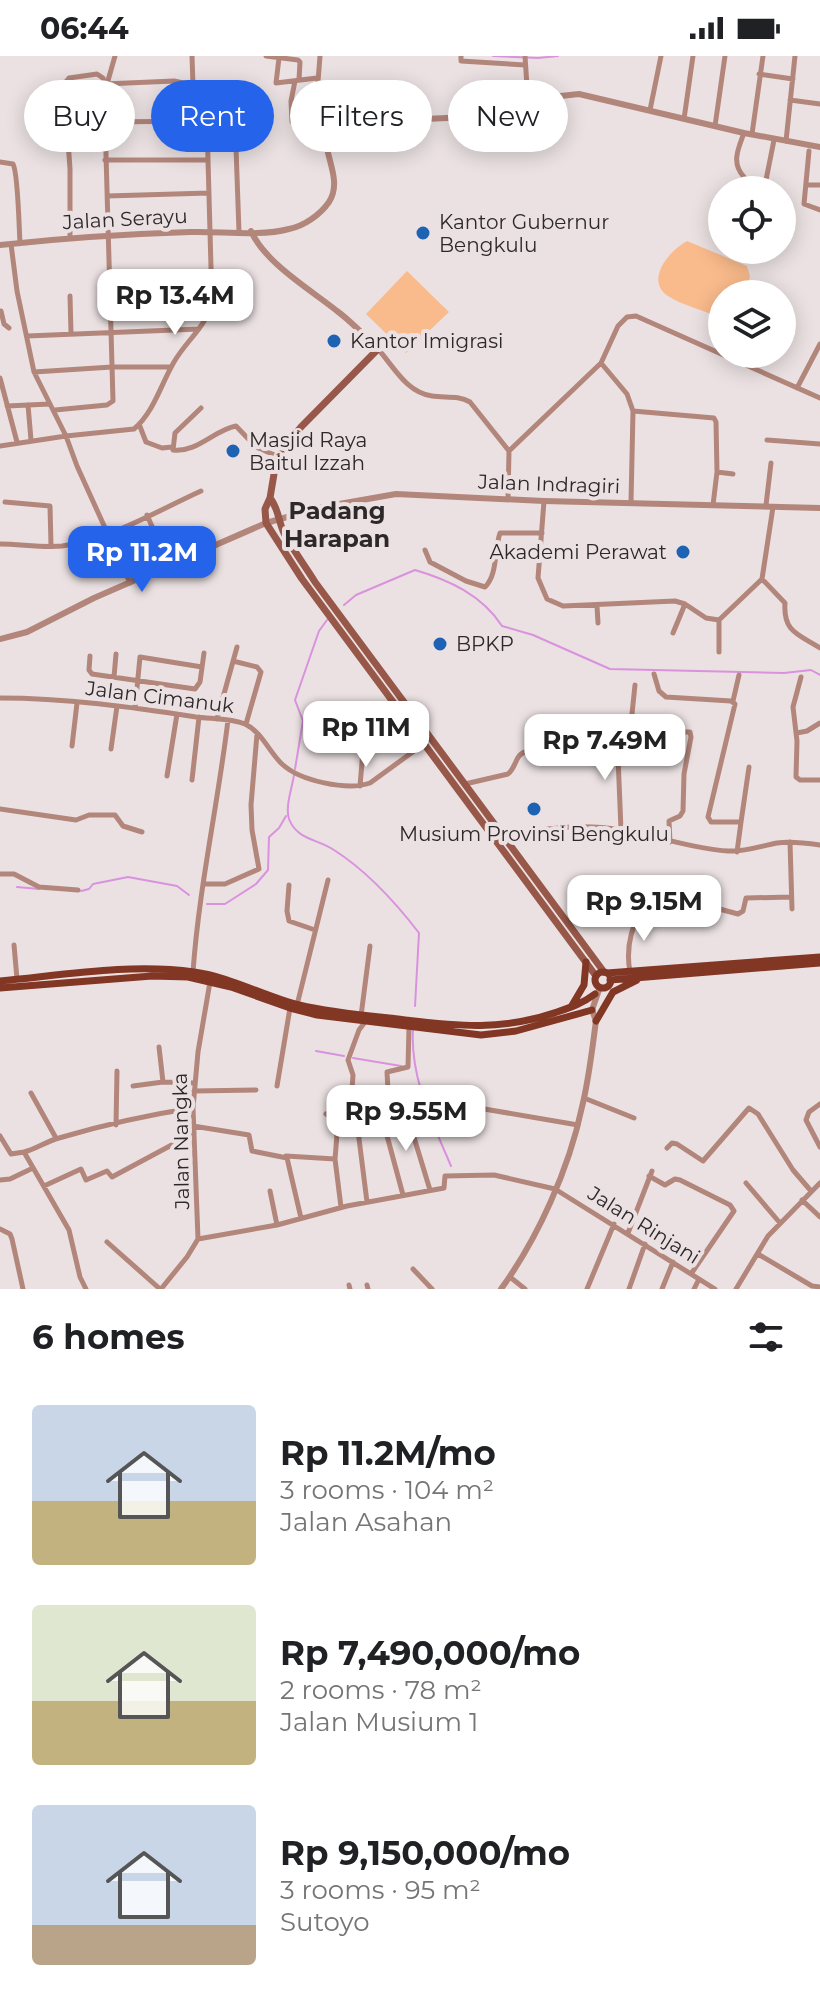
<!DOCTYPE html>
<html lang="en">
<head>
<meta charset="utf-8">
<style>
	:root { --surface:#fff; --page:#f6f6f6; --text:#202124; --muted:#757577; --accent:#2563eb }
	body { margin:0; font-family:Montserrat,sans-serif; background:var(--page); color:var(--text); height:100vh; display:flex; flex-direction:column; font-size:30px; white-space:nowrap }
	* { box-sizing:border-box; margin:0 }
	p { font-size:26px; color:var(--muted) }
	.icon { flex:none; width:44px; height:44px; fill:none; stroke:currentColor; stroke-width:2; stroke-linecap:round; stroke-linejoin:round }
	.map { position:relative; height:1233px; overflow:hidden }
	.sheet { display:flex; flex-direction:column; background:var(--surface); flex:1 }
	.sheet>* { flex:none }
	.guide { position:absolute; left:24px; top:24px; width:772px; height:72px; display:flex; gap:16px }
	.buttons { position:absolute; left:708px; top:120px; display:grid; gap:16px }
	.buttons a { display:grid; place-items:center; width:88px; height:88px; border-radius:50%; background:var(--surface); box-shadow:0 4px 20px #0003; font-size:40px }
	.price { position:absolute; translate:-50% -68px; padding:0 18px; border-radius:16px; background:#fff; color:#222; font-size:26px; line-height:52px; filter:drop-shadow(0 2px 4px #0008) }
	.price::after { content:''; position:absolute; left:50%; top:48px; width:24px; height:18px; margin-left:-12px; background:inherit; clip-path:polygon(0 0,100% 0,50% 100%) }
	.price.on { background:var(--accent); color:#fff }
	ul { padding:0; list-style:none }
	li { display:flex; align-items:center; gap:24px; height:200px; padding:0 32px }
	li span { display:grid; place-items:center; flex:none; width:224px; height:160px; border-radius:8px; color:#555 }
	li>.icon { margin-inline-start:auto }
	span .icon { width:96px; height:96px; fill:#fffc; stroke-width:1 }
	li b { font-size:34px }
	h2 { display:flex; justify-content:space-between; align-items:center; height:96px; padding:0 32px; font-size:34px }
	.tag { padding:0 28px; border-radius:36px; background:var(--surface); box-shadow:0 4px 20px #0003; font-size:28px; line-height:72px }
	.tag.on { background:var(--accent); color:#fff }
	.status { display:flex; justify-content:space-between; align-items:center; height:56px; padding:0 40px; background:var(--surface); direction:ltr }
	.status svg { height:22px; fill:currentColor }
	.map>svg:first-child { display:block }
	.green { fill:#fabb8c }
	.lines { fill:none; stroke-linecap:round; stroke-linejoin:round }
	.stream { stroke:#d992dd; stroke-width:2 }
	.minor { stroke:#b3867b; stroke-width:5 }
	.tertiary { stroke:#b3867b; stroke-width:6 }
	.secondary { stroke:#985849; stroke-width:7 }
	.primary { stroke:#823624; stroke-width:7 }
	.poi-dot { fill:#1e63b3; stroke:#ebe1e2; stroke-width:3 }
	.labels { text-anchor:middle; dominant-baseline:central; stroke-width:8; stroke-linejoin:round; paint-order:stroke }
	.street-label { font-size:20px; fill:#2d292a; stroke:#ebe1e2 }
	.poi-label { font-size:20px; fill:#2d292a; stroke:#ebe1e2; text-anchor:start }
	.quarter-label { font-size:24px; font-weight:bold; fill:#2d292a; stroke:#ebe1e2 }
</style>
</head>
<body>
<div class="status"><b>06:44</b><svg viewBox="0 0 49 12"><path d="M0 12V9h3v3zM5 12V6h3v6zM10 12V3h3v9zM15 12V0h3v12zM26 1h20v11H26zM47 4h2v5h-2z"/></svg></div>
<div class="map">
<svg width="820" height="1233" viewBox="0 0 820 1233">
	<rect width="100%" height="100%" fill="#ebe1e2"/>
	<path class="green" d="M687,185L747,210L750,220L746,238H722L721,262C706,255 681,249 668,240C644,224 670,194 687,185Z
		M407,215L449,256L406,297L366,258Z"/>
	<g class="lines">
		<path class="stream" d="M493,0L538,2L558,0
			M344,549L356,539L415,514C449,524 482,539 502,570L533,579L610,613L784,617L811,614L820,619
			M295,713L303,665L295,644L319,575L327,564
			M294,719C292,732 285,751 289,763C297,784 318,783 334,794C367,815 396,847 419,877L415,950
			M17,831L39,833
			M81,835L89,833L93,828L128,821L177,830L189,839
			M207,848H225L256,828L268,814L269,781L279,772L286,760
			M413,973C410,1022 432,1065 451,1110
			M316,995L344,1000
			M353,1002L401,1010"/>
		<path class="minor" d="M192,0L193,29
			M266,0L298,4L300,6L299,24
			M320,0L316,51L320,58L330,63
			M461,0V5L525,9
			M525,0L528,46
			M279,2L276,27L317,22
			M759,18L793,23
			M107,28L115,0
			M206,32H230L234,36L239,176
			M790,44L820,48
			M650,54L661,0
			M684,63L693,0
			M103,66L206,65
			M292,66L291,45L295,25
			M715,70L725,0
			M744,77C738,93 731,107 744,121
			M752,78L763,0
			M786,85L795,0
			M809,95L804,148L820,154
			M105,104H208
			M0,106L13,108C18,116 19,171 20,187
			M806,129H820
			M764,134L774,84
			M107,140L209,137
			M11,188L17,235L34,316L66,380L134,373C154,356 161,328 174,306C186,285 205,272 212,247L206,32L174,25L104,28
			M70,240L71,277
			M1,255L4,268L9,272
			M27,280L199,273
			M378,293C394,311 406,336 432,340C445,342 458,339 470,346L509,395
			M601,307L627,338L633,355L631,446
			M34,316L112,311H170
			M0,322L17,386
			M797,332L820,288
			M28,349L31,384
			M7,350L50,348
			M201,352L175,377L173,394C197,397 214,374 236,370L256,391L279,401
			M55,354L107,349L113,345L104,28L103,22L97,18L69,22L64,28L70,113V181
			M633,355L714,362L716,366L717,416L713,449
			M139,368L146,386L162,392L172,391
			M767,384L820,388
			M0,390L66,380L77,410L130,527
			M717,416L733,418
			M508,443L509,395L601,307L618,270L627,261L636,260L820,342
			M544,445L538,522L547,543L563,550L675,545L685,548L706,562L719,564L762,523L773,451
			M5,446L50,450L51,489
			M766,449L771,407
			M147,459L169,509
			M0,488C20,488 42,492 62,490C111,483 157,455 201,435
			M425,494L430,506L466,525L485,531C498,518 494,494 500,477H542
			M762,523L785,547C783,576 798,578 820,592
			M597,550L598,567
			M719,564V596
			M673,577L685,548
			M90,600L89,614L92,618L195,633L200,626L204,597
			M233,605L257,611L261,616L246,668
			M654,618L659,635L666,641L731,645L735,648L708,761L711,766H741L737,796
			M114,621L116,598
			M801,621L793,651L797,685L796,721L800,724H820
			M0,642C65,642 132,651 196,661C212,663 231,662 245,668C262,676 269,696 282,708C300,725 347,735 370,727L425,687
			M733,645L739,619
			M135,652L140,601L202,611
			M217,663L237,591
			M537,666L617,676H690L691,681L684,718L683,755L680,760L669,765L670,786
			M617,676L621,774
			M630,677L635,629
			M797,677L807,675L820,667
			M72,690L77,647
			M111,693L117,650
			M167,720L177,658
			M192,724L199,661
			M465,728L508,718C518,709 514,698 528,695L568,704
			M360,730L364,683
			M0,753L76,764L89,759H115L123,770L142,776
			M741,766L749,711
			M503,779C541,773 581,767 620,774C657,779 691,793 728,795C745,796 761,790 777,787C792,785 806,787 820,789
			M790,786L792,853
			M0,818H14L39,831L78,834
			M205,828H225L259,813L252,774L251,749L257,678
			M289,829L287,855L289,865L315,874
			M701,848L738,858L743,855L746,842L791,841
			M14,889L17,923
			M193,916C199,831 218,748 228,664
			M630,916C626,895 630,875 640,856
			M297,949L328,824
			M361,960L370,890
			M159,991L163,1026
			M133,1030L163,1026L194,1027
			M277,1030L290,952
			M352,1034L353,1019L348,1004L359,974L365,966
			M194,1035L256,1034
			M31,1037L56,1082
			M584,1042L634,1062
			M449,1047L578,1069
			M820,1048L809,1056L806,1064L820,1091
			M326,1058L338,1066L335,1103L341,1151
			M409,1065L430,1134
			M116,1069L117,1015
			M193,1070L249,1079L252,1095L287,1102L301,1162
			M390,1072L387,1016L408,1011L409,971
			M0,1080L11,1098L24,1096
			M667,1092L672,1087L677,1088L703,1105L749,1052L758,1058L793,1114L811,1135
			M286,1100L335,1103
			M649,1120L665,1129L675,1123L680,1124L730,1149L734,1155L691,1218
			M0,1124L10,1123L33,1112
			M746,1127L780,1167
			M44,1130L81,1113L86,1124L107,1115L112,1121L194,1077
			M270,1135L277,1169
			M403,1139L386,1076L390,1072L420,1061
			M802,1144L820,1161
			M367,1146L357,1067L361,1063H388
			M0,1173L10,1178L12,1183L23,1233
			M628,1177L652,1115
			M198,1183L277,1169L347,1150L444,1132L445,1120L494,1119L555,1133L715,1233
			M107,1186L160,1233
			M758,1198L812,1230L820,1231
			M413,1213L432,1233
			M510,1221L525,1233
			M349,1229L350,1233
			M367,1229L368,1233
			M86,1233L80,1221L69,1174L24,1096C36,1093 47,1085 59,1082C103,1069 147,1059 193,1052
			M161,1233L187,1201L198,1183L193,1052L198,996L210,926
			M587,1233L614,1168
			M629,1233L645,1188
			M662,1233L673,1206
			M694,1233L699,1223
			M736,1233L768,1180L820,1127"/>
		<path class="tertiary" d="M251,175C265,207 311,234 337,255C352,266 365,280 378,293
			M0,189C64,182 127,178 190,176C222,175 258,181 289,173C304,170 320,159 329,146C346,120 314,88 330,63L340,59L425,63L469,61L502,56L542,42L579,38L744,77L820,91
			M0,583L27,576L94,542L266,467L322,451L396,438L544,445L820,452
			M501,1233C538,1182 569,1113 582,1051C589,1023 592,994 596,965L592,954L600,931"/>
		<path class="secondary" d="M378,293L301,371L284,391L275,412L270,442L265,453L266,467L302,523L596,920
			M270,442C279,453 278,465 284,477C293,494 305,510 315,526L604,916"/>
		<path class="primary" d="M595 924a8 8 0 1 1 16 0a8 8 0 1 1-16 0Z
			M607,917L820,901
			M610,924L820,907
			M0,925C63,919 131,907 194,916C231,921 263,940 299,949C328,956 359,959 389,962C451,969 496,977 557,956C572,951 583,947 595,938
			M0,932L152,920L188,921L231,931L290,952L317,959L481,979L516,975L592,954
			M571,951L584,929L586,906
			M596,965L613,936L637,924"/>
	</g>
	<g class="poi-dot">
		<circle cx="423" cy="177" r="8"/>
		<circle cx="334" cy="285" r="8"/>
		<circle cx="233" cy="395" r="8"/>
		<circle cx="683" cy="496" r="8"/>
		<circle cx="440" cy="588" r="8"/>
		<circle cx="534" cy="753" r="8"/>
	</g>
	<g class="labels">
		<g class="street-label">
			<text transform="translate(125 163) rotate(-3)">Jalan Serayu</text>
			<text transform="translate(549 428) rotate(2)">Jalan Indragiri</text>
			<text transform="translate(160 641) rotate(7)">Jalan Cimanuk</text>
			<text transform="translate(181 1085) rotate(-91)">Jalan Nangka</text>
			<text transform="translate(644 1169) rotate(32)">Jalan Rinjani</text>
		</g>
		<g class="poi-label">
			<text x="439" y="166">Kantor Gubernur<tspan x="439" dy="23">Bengkulu</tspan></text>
			<text x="350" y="285">Kantor Imigrasi</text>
			<text x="249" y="384">Masjid Raya<tspan x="249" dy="23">Baitul Izzah</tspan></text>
			<text x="667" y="496" text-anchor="end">Akademi Perawat</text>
			<text x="456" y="588">BPKP</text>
			<text x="534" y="778" text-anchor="middle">Musium Provinsi Bengkulu</text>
		</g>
		<g class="quarter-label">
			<text x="337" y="454">Padang<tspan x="337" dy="28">Harapan</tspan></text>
		</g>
	</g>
</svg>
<div class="buttons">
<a><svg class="icon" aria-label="locate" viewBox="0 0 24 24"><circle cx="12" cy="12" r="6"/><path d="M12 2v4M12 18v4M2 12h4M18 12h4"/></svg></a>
<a><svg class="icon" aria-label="layers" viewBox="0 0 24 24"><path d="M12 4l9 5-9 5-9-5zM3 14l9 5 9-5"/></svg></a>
</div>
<b class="price" style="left:175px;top:281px">Rp 13.4M</b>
<b class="price on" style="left:142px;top:538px">Rp 11.2M</b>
<b class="price" style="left:366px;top:713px">Rp 11M</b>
<b class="price" style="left:605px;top:726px">Rp 7.49M</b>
<b class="price" style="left:644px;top:887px">Rp 9.15M</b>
<b class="price" style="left:406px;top:1097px">Rp 9.55M</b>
<div class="guide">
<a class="tag">Buy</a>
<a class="tag on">Rent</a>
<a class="tag">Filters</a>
<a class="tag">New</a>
</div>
</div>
<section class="sheet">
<h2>6 homes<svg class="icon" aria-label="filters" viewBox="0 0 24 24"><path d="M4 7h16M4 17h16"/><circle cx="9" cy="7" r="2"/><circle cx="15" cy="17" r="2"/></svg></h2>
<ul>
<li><span style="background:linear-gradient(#c9d6e8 60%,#c2b280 0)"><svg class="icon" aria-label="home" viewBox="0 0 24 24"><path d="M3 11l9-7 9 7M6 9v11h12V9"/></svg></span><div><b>Rp 11.2M/mo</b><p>3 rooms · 104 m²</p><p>Jalan Asahan</p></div></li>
<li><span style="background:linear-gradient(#dfe7d0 60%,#c2b280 0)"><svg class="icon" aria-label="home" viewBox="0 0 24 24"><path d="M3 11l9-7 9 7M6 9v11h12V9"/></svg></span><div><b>Rp 7,490,000/mo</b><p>2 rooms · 78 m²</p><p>Jalan Musium 1</p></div></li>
<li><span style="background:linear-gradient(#c9d6e8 75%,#b9a48a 0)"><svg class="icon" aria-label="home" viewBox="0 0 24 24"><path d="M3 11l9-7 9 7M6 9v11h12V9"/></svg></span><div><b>Rp 9,150,000/mo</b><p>3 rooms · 95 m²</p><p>Sutoyo</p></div></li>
</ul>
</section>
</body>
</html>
